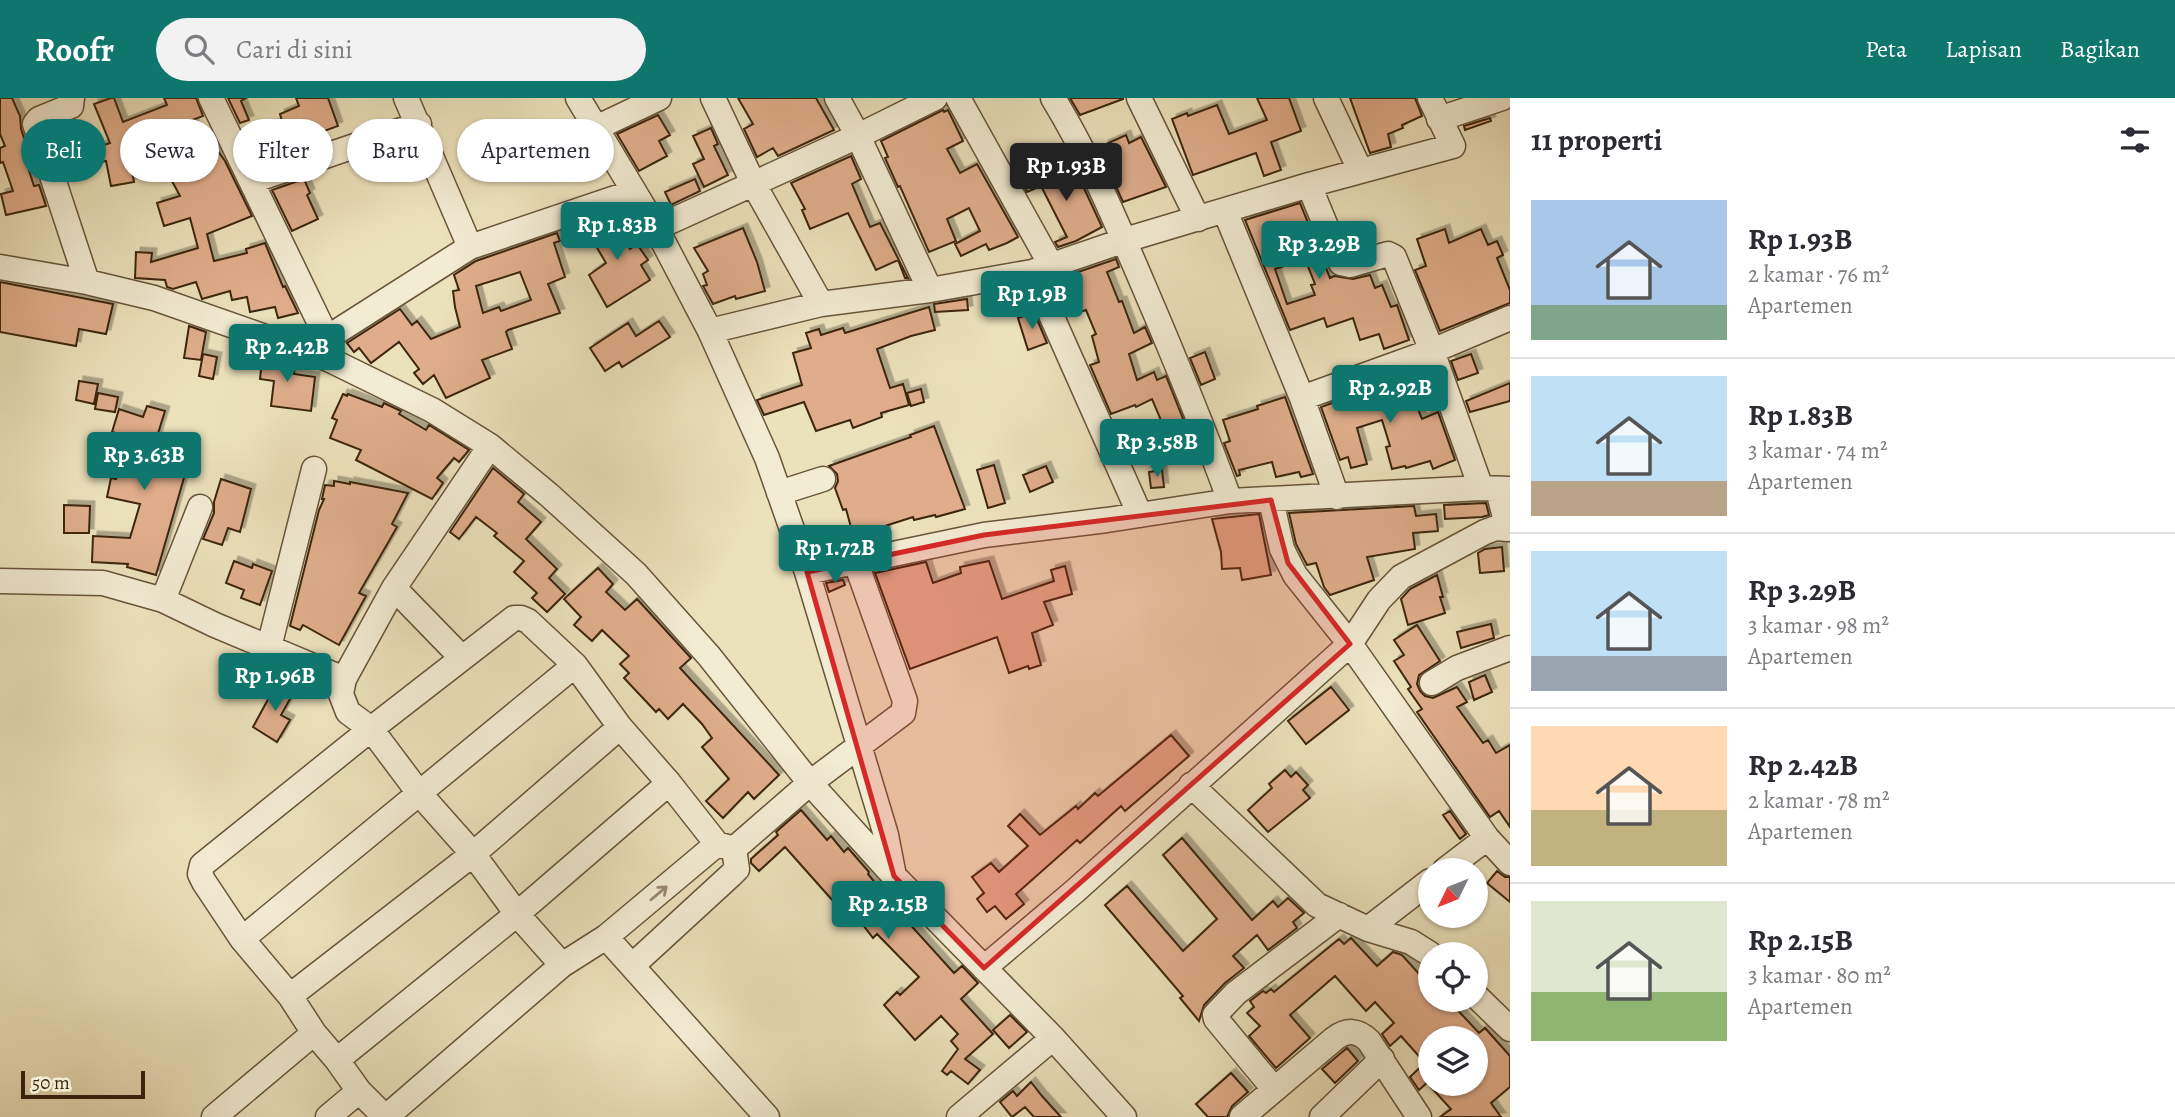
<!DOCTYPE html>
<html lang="id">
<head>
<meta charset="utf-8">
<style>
	:root { --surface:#fff; --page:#f2f2f3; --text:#2b2b33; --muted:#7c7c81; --line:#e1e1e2; --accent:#0f766e }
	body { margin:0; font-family:Alegreya,serif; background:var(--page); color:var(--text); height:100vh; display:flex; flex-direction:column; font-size:26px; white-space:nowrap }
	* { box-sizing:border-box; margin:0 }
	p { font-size:23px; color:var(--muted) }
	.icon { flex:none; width:38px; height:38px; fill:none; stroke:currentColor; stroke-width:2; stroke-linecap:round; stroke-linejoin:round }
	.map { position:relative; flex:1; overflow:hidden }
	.side { display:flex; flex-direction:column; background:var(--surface); width:665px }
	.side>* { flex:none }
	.guide { position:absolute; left:21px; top:21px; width:665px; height:63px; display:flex; gap:14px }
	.needle { width:46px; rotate:227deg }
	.buttons { position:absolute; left:1418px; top:760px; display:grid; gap:14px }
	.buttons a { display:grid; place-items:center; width:70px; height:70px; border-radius:50%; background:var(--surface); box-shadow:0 2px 5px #0004; font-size:35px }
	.scale { position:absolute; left:21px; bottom:18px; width:124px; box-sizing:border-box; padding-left:7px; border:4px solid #3c250e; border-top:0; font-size:19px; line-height:24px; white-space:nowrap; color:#3c250e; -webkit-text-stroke:5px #f2ecd3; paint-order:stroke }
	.price { position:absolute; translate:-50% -60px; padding:0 16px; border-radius:7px; background:var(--accent); color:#fff; font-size:23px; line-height:46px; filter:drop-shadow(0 2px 4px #0008) }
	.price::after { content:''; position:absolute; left:50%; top:42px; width:21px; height:16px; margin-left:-10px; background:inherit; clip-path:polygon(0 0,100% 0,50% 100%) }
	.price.current { background:#222; color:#fff }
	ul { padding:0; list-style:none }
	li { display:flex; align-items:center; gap:21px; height:175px; padding:0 21px }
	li+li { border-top:2px solid var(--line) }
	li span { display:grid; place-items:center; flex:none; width:196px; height:140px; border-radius:0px; color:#555 }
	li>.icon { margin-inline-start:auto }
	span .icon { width:84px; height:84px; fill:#fffc; stroke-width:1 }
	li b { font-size:30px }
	h2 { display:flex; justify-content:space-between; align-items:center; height:84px; padding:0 21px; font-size:30px }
	.pill { padding:0 24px; border-radius:32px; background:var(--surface); box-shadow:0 2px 5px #0004; font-size:24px; line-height:63px }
	.pill.current { background:var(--accent); color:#fff }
	header { display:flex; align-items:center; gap:42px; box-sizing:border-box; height:98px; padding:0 35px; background:var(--accent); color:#fff }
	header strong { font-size:33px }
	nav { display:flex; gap:38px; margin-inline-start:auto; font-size:24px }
	.search { width:490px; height:63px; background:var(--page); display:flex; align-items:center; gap:18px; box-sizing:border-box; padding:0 24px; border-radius:38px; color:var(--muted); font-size:26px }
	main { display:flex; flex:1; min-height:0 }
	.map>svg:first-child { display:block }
	.building { fill:#dfad8b; stroke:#3c250e; stroke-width:2; fill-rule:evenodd; filter:url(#shadow) }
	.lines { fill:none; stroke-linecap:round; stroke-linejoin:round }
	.minor-casing { stroke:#685439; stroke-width:27 }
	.minor { stroke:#f2ecd3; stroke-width:24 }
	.oneway { stroke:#978870 }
	.marked { fill:#d62828; fill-opacity:0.2; stroke:#d62828; stroke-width:5; stroke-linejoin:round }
</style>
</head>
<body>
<header>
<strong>Roofr</strong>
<div class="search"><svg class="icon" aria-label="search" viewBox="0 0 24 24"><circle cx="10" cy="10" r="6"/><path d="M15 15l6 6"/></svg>Cari di sini</div>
<nav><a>Peta</a><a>Lapisan</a><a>Bagikan</a></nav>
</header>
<main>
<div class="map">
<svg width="1510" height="1019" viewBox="0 0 1510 1019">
	<defs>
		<filter id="shadow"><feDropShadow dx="4.5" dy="-4.5" stdDeviation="0" flood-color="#0004"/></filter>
	</defs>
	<rect width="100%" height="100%" fill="#ebe1bb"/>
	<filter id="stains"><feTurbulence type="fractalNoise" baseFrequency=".00286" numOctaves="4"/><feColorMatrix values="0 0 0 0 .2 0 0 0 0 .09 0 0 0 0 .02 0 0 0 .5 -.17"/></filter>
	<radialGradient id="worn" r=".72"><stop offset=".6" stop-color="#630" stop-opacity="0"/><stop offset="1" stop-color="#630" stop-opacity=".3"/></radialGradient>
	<path class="building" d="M0,0H12L20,18L21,31L29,55L24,57L34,88L39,87L46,108L6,117L1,96L13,93L3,64L0,65V50L5,48L0,36Z
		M111,0H114L123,24L167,7L164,0H196L203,18L192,22L203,50L212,45L225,63L252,118L207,136L214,163L247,155L246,151L265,145L283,189L285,188L298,215L278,220L275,209L250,214L247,199L232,202L230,193L202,201L196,184L173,191L167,189L165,182L135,180L136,154L152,155L151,164L198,150L190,120L164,128L157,105L180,98L159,59L131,68L134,84L111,88L106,63L95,65L91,51L110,45L94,6Z
		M228,0H246L241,3L249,22L240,25Z
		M296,0H328L338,28L291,45L289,40L254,54L245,37L282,23L280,16L299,8Z
		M738,0H816L834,32L778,58L773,50L757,59L744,31L753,26Z
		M1070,0H1123V1L1080,17Z
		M1257,0H1289L1301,33L1271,44L1281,72L1264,78L1256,55L1193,77L1172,21L1187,15L1188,18L1217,7L1229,36L1267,22Z
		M1350,0H1415L1422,18L1402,27L1403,30L1388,36L1391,49L1370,55Z
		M943,12L944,14L948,12L963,43L947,51L960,75L977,66L1018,139L1007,145L989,152L986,146L961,158L955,146L980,133L969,110L947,121L956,143L929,154L900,88L898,89L885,60L888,59L881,43Z
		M658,17L670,37L659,43L667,58L639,73L617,36Z
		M1490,20L1491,23L1465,32L1464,28Z
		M711,30L718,46L714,48L728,77L704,89L693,66L704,61L693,38Z
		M1126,37L1129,45L1141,39L1166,89L1123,104L1108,71L1114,69L1104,47Z
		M851,58L861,81L852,86L870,129L880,125L908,180H905L898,162L876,172L848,115L810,131L802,112L805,111L791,85Z
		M1045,66L1054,84L1076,73L1102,129L1076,143L1058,149L1055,144L1067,139L1041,88L1027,94L1019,79Z
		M304,81L310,95L307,97L318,121L292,133L272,92Z
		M695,81L700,93L671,107L665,94Z
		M1300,105L1330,180L1334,178L1353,181L1370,177L1375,190L1382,187L1391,209L1397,207L1409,242L1384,251L1379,236L1360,242L1353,220L1327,229L1324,220L1290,232L1245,122ZM1305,161L1315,186L1311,187L1315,197L1287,206L1275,171Z
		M620,114L622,119L614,123L630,151L637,146L648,162L641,167L650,182L607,209L589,177L606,165L593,143L598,140L588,125Z
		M743,130L757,164L765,193L736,201L735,198L713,206L703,188L707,187L703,176L708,173L694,150Z
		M1445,131L1449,145L1481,131L1488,147L1497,143L1503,157L1497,160L1510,192V205L1440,233L1415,172L1426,168L1417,141Z
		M557,135L560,143L554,145L565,179L548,186L560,215L508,232L506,234L512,251L482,262L490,280L446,300L434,277L423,286L414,275L419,271L399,244L371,265L359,250L354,254L347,245L400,211L412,227L417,223L431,241L460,229L455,209L453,193L459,192L454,177L476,163ZM520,174L531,202L501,213L499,209L483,215L476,188Z
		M1116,161L1119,169L1107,174L1119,204L1122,203L1134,235L1145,229L1152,245L1129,256L1137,282L1154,274L1157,282L1166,278L1191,341L1171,351L1160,329L1163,327L1152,301L1136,309L1135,307L1111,316L1090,267L1099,264L1092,238L1096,236L1086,212L1068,218L1052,183Z
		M0,184L113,206L106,236L79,231L76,248L0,234Z
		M967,201L968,212L935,214L934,206Z
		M929,209L935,232L911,238L877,251L890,290L903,286L909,307L881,315L882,319L853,330L850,322L816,333L804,304L764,317L757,302L802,287L793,255L811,250L806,235L819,231L821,237L843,230L845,235Z
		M1034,214L1047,245L1028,252L1018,220Z
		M659,223L670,239L622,269L619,264L605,273L590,250L628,225L636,238Z
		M189,228L206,234L201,262L184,260Z
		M263,254L295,265L294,276L315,279L311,313L271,308L274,283L260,281Z
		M1205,254L1215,281L1201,287L1190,260Z
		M203,256L217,259L213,281L199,278Z
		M1471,256L1478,275L1458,282L1451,263Z
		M1423,272L1430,291L1412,297L1422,321L1438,314L1455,362L1433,371L1430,363L1406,370L1405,368L1392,371L1386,349L1390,348L1382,322L1357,330L1367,366L1351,370L1348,359L1340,362L1321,309Z
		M79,283L98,286L94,306L76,302Z
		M1510,285V303L1470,314L1466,303Z
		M921,291L924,304L911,308L907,295Z
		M98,295L118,299L115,314L95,311Z
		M343,296L347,298L348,296L382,309L384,305L401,313L399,316L426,332L429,327L469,352L459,364L454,360L437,380L443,385L432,401L356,362L361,352L330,340L337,322L332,320Z
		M1285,299L1313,376L1301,379L1299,374L1276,379L1272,364L1239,372L1240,377L1237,378L1224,345L1230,343L1223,322L1258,311L1257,308Z
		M147,308L165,313L156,342L192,352L156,477L127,469L128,466L92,464L93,438L130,440L140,406L107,399L111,380L116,381L132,340L112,334L119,311L143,319Z
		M934,328L965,411L936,419L935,417L914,422L913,419L885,428L886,434L855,444L846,411L843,412L835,390L838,383L837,376L829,368L911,339L910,337Z
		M994,367L1005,405L988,410L977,372Z
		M1046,368L1053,384L1030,394L1023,377Z
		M493,370L524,396L518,404L541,424L526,441L557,471L549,480L565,496L547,514L532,500L537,495L514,474L524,463L494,438L497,435L476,419L459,441L450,434Z
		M1162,372L1164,389L1151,390L1149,374Z
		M221,381L251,391L240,434L228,430L222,447L203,441L214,415V404Z
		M334,383L350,386V384L408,395L392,426L397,429L359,495L366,498L339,547L303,527L300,532L290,528L319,412L324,401H322L325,387L334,388Z
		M1486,405L1489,417L1482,419L1445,421L1444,407Z
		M64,407L90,408L89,435H64Z
		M1414,408L1416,418L1436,416L1438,433L1413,435L1415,451L1367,459L1374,482L1330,497L1324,489L1316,465L1307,467L1296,446L1289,415Z
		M1259,416L1271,477L1242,482L1240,470L1222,471L1221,454L1212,421Z
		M1502,449L1504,473L1480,475L1478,455L1485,451Z
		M234,463L252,470L253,466L272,473L260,507L241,500L244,492L226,485Z
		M989,463L1002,501L1054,483L1051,472L1065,468L1072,496L1044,504L1053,527L1032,535L1041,567L1029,571L1028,568L1009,575L997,539L910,571L875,475L926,464L933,485L961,475L960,469Z
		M598,470L613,486L606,494L625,512L637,501L691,560L680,570L779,677L754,701L748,694L723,720L706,703L729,681L702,649L712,640L702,626L683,606L668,621L659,611L656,614L624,580L629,575L620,566L629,558L602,532L592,543L574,527L581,519L564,501Z
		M1437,477L1443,499H1440L1445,515L1408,527L1401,501L1410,491Z
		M843,482L845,487L829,494L826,485Z
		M1491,526L1494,540L1461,550L1457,534Z
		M1417,527L1440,563L1419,577L1417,586L1420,593L1425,598L1433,600L1457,589L1467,604L1457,609L1483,645L1488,642L1496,655L1510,647V729L1499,713L1490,719L1417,614L1422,611L1408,591L1411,589L1394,563L1404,557L1394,542Z
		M1485,577L1492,594L1474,602L1469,584Z
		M278,583L295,592L281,617L290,622L277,644L253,629Z
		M1331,589L1349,612L1306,646L1288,623Z
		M1171,637L1189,658L1125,713L1121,708L1080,745L1077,742L1016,796L1024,806L1006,821L995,808L987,814L977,801L984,795L972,779L991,765L999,774L1028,748L1008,728L1020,716L1040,737L1076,708L1078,711L1095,695L1098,698Z
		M1285,672L1291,679L1296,674L1308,687L1303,692L1310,700L1268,734L1248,712L1272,690L1269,686Z
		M801,712L827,742L831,738L844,754L848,750L869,774L868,776L881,792L878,795L905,826L907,823L954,875L962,868L978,885L961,901L993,936L965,961L980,972L968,986L951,973L947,977L942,973L958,951L951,943L958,936L941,918L915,942L884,907L897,894L900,897L919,879L877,836L873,840L841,798L834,804L785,749L759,773L751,765V761L778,737L776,734Z
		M1450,713L1466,736L1460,741L1443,717Z
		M1182,740L1252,822L1273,803L1278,809L1288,800L1304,815L1293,824L1297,830L1268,852L1257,837L1233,858L1244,870L1225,885L1204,907L1199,923L1180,900L1183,898L1105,807L1127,788L1183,853L1217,821L1163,757Z
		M1497,773L1505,779H1510V804L1487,785Z
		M1351,840L1377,868L1393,854L1402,857L1430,888V901H1442L1448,908L1451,905L1479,935L1485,930L1510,958V989L1491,1005L1501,1019H1440L1451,1011L1427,985H1475V940H1430V982L1419,992L1410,979L1425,965L1401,938L1390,948L1382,936L1394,925L1375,904L1366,913L1335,878L1290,917L1310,940L1276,970L1249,938L1260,928L1247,915L1254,909L1250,903L1263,893L1266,895L1271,891L1274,894L1339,841L1344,846Z
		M1010,917L1027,934L1009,950L993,932Z
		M1347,950L1358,963L1335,985L1322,971Z
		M1231,975L1248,994L1232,1008L1227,1019H1208L1196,1006Z
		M1031,984L1042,998L1061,1019H1034L1025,1009L1012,1019L1000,1004L1013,993L1017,998Z"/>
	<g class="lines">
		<defs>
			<path id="minor" d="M72,0L71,8L39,21L35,26L87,184
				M211,0L327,240L328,256
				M406,0L470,149
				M578,0L656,130L710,233L767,360L807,474L886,737L894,778L1053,940L1124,1019
				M713,0L753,85L821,206
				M837,0L858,38L930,192
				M958,0L1051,167
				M1053,0C1089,59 1115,121 1142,184C1173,256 1203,329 1230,403
				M1139,0L1198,121
				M1326,0L1360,72
				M1439,21L1502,0
				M596,30L659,0
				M252,83L419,26
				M1309,87L1341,165L1350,167L1388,156L1394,159L1432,253L1481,390
				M1225,113L1302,300L1337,399
				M656,130L858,38L935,0
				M0,169L87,184L154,200L328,261L432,312L490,348L549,397L636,476L709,558L810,685L894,778
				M1032,174L1140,417
				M710,233L821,206L930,192L1032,174L1125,142L1309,87L1453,48L1430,0
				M327,240L470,149L633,94
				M1302,300L1432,253L1510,220
				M490,348L394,490L344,581L341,596L348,614L371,631L419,695L473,756L517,816L562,867
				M779,395L823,381
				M1271,402L1282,451L1295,477L1350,546L1487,740L1510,765
				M807,474L984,437L1107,422L1230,403L1481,390L1510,391
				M0,483L103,485L163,502L215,527L344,581
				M394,490L462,560
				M163,502L200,409
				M269,549L314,371
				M1432,585L1457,570L1510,550
				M1191,687L1317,807L1368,831L1411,844L1430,856
				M734,751L810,685L903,615L905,603L856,465
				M1445,772L1487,740
				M1368,831L1430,783
				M606,839L767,1019
				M242,841L575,567
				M633,867L731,777L737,771L734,751
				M984,870L1075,793L1350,546L1379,502L1401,479L1485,434L1496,430L1508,431L1498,392
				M1475,897L1510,931
				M290,898L473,756L620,629
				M337,962L517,816L669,685
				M1274,991L1216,921L1215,917L1236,895L1339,817
				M214,1019L314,935
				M328,1019L359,993
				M385,1019L359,993L337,962L314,935L290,898L242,841L204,784L200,776L202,767L371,631L514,520H521L528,523L575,567L620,629L669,685L717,746
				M386,1019L562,867L606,839L717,746L734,751
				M959,1019L1053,940
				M1242,1019L1334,941C1347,931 1358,932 1369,943L1419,1019
				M1322,1019L1382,961"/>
		</defs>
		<use href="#minor" class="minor-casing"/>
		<use href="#minor" class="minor"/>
	</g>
	<defs><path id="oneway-shaft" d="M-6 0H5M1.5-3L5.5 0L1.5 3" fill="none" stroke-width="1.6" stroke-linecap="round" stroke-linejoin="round" transform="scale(1.75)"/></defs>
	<use class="oneway" href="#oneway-shaft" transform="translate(659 795) rotate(-40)"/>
	<path class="marked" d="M1271,402L1288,465L1350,546L984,870L894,778L807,474L984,437Z"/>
	<rect width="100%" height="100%" filter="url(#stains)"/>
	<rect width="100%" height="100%" fill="url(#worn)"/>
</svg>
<div class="buttons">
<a><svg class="needle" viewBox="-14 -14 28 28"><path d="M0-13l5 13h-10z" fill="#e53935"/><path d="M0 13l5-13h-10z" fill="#7c7c81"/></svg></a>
<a><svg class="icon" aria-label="locate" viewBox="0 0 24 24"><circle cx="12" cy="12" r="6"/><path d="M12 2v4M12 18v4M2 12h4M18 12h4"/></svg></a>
<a><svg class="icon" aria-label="layers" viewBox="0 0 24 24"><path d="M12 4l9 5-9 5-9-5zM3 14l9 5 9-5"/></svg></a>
</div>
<div class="scale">50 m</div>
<b class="price current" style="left:1066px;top:105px">Rp 1.93B</b>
<b class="price" style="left:617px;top:164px">Rp 1.83B</b>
<b class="price" style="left:1319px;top:183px">Rp 3.29B</b>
<b class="price" style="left:1032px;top:233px">Rp 1.9B</b>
<b class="price" style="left:287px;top:286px">Rp 2.42B</b>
<b class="price" style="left:1390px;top:327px">Rp 2.92B</b>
<b class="price" style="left:1157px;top:381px">Rp 3.58B</b>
<b class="price" style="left:144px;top:394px">Rp 3.63B</b>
<b class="price" style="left:835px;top:487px">Rp 1.72B</b>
<b class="price" style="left:275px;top:615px">Rp 1.96B</b>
<b class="price" style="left:888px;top:843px">Rp 2.15B</b>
<div class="guide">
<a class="pill current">Beli</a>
<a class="pill">Sewa</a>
<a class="pill">Filter</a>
<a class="pill">Baru</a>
<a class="pill">Apartemen</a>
</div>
</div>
<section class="side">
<h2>11 properti<svg class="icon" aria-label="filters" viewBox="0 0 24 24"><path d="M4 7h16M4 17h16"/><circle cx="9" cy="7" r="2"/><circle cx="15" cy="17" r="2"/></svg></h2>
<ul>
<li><span style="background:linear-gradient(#a9c7e8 75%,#7fa58c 0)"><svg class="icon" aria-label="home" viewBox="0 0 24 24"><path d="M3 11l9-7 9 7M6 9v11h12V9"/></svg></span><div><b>Rp 1.93B</b><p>2 kamar · 76 m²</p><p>Apartemen</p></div></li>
<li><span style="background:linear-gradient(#bfe0f5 75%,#b9a48a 0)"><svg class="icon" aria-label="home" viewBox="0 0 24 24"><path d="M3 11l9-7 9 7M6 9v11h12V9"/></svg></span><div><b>Rp 1.83B</b><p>3 kamar · 74 m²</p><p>Apartemen</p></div></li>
<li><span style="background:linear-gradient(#bfe0f5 75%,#9aa5b1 0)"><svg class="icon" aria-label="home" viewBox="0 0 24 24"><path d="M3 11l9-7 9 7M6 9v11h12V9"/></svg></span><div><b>Rp 3.29B</b><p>3 kamar · 98 m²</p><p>Apartemen</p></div></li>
<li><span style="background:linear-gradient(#ffd9b3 60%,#c2b280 0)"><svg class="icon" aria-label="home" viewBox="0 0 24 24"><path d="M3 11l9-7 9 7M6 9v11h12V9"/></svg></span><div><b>Rp 2.42B</b><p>2 kamar · 78 m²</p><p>Apartemen</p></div></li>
<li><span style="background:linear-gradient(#dfe7d0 65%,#8fb573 0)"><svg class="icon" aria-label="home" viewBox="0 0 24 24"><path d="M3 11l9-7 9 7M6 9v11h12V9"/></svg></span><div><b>Rp 2.15B</b><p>3 kamar · 80 m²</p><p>Apartemen</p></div></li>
</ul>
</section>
</main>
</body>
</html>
